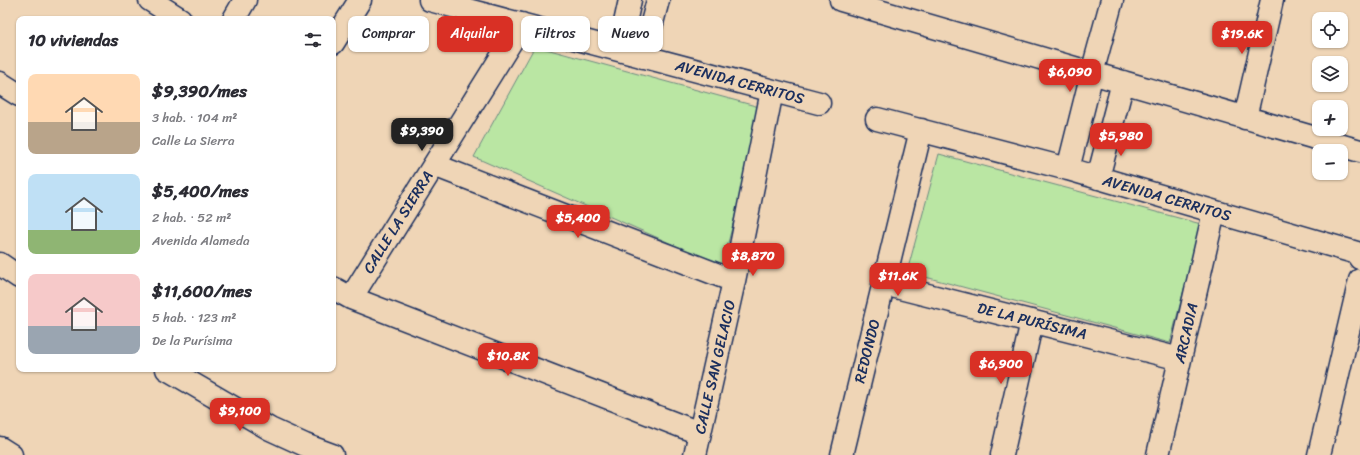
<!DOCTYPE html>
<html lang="es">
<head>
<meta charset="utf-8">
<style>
	:root { --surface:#fff; --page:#f2f2f3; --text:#2b2b33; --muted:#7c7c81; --accent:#d93025 }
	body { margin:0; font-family:Sriracha,sans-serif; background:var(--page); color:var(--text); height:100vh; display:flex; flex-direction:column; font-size:15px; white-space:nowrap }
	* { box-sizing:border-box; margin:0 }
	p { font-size:13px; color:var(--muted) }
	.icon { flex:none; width:22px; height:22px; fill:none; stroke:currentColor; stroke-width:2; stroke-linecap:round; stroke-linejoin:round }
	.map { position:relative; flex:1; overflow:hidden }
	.panel { position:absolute; left:16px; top:16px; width:320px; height:356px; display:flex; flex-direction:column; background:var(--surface); border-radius:8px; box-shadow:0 1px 3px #0004 }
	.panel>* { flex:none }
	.banner { position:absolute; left:348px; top:16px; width:380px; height:36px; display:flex; gap:8px }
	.controls { position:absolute; left:1312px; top:12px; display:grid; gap:8px }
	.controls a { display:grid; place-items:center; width:36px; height:36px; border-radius:8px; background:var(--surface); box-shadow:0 1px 3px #0004; font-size:20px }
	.price { position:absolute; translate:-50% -34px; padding:0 9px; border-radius:8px; background:var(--accent); color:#fff; font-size:13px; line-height:26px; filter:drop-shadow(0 1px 2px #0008) }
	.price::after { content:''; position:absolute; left:50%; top:24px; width:12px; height:9px; margin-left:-6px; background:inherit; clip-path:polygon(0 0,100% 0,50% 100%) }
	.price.active { background:#222; color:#fff }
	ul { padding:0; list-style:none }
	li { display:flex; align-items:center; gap:12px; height:100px; padding:0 12px }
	li span { display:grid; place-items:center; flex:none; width:112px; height:80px; border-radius:8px; color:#555 }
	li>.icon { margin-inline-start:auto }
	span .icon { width:48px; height:48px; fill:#fffc; stroke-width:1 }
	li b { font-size:17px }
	h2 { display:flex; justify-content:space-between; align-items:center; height:48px; padding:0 12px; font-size:17px }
	.pill { padding:0 14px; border-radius:8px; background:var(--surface); box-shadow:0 1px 3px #0004; font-size:14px; line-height:36px }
	.pill.active { background:var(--accent); color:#fff }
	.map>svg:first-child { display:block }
	.green { fill:#bae6a3; stroke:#6a8a80 }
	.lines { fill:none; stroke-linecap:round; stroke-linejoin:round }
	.minor-casing { stroke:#1b2f5e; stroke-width:25 }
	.minor { stroke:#efd5b6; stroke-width:22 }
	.labels { text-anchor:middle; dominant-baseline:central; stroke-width:3; stroke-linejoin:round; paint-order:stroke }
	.street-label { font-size:15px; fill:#1b2f5e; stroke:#efd5b6 }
</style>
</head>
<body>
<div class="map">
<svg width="1360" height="455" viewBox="0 0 1360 455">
	<rect width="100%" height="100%" fill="#efd5b6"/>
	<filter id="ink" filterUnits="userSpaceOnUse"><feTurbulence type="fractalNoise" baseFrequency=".025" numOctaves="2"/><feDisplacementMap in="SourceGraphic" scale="8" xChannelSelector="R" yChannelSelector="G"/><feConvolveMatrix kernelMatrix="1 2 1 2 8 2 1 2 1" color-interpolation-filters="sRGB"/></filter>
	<g filter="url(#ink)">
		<path class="green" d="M535,46L763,108L722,266L474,157Z
			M939,154L1201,224L1170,343L907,272Z"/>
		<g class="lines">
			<defs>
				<path id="minor" d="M150,0L180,19
					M430,0L819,103
					M841,0L1360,151
					M234,19L245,0
					M333,43L360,0
					M619,50L630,0
					M643,57L658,0
					M0,83L19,95
					M1245,118L1272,0
					M877,119L1068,169L1357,253L1360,258
					M434,165L734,281
					M1068,169L1092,73L1112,0
					M1098,178L1123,82
					M0,264L19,277
					M884,284L1180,359
					M333,288L351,298L699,433
					M351,298L522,24
					M167,369L270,429L305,445L332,455
					M0,448L11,455
					M695,455L734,281L772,91
					M842,455L921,130
					M1002,455L1032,321
					M1158,455L1214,212
					M1319,455L1360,280"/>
			</defs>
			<use href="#minor" class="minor-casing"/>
			<use href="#minor" class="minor"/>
		</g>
	</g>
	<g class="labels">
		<g class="street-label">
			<text transform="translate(740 82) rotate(15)">AVENIDA CERRITOS</text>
			<text transform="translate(1167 198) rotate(16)">AVENIDA CERRITOS</text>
			<text transform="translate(398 222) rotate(-58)">CALLE LA SIERRA</text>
			<text transform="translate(1032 321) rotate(14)">DE LA PURÍSIMA</text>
			<text transform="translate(1186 333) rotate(-77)">ARCADIA</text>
			<text transform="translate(867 351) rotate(-76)">REDONDO</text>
			<text transform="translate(715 367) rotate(-77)">CALLE SAN GELACIO</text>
		</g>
	</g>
</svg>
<div class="controls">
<a><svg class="icon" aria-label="locate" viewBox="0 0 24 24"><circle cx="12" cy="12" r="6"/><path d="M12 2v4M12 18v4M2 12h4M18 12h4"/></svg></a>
<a><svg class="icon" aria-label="layers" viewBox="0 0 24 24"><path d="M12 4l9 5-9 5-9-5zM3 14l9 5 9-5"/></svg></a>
<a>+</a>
<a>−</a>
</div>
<b class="price" style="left:1242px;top:55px">$19.6K</b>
<b class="price" style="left:1070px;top:93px">$6,090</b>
<b class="price active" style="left:422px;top:152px">$9,390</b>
<b class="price" style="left:1121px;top:157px">$5,980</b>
<b class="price" style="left:578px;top:239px">$5,400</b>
<b class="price" style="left:753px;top:277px">$8,870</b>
<b class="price" style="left:898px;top:297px">$11.6K</b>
<b class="price" style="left:508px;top:377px">$10.8K</b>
<b class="price" style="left:1001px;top:385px">$6,900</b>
<b class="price" style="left:240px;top:432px">$9,100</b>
<div class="banner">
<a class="pill">Comprar</a>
<a class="pill active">Alquilar</a>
<a class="pill">Filtros</a>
<a class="pill">Nuevo</a>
</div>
<section class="panel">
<h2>10 viviendas<svg class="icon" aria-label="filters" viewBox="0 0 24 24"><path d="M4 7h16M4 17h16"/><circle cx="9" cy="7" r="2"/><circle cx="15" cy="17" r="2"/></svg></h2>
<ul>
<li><span style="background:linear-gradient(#ffd9b3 60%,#b9a48a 0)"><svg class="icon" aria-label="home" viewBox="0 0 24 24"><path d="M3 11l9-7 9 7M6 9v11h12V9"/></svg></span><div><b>$9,390/mes</b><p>3 hab. · 104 m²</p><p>Calle La Sierra</p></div></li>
<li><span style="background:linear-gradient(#bfe0f5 70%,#8fb573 0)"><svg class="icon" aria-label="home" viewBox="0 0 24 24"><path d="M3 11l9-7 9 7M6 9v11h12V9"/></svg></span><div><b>$5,400/mes</b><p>2 hab. · 52 m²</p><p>Avenida Alameda</p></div></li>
<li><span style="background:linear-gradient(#f6c9c9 65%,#9aa5b1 0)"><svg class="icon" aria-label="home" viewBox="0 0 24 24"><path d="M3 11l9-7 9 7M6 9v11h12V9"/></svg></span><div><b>$11,600/mes</b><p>5 hab. · 123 m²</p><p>De la Purísima</p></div></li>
</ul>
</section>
</div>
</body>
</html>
